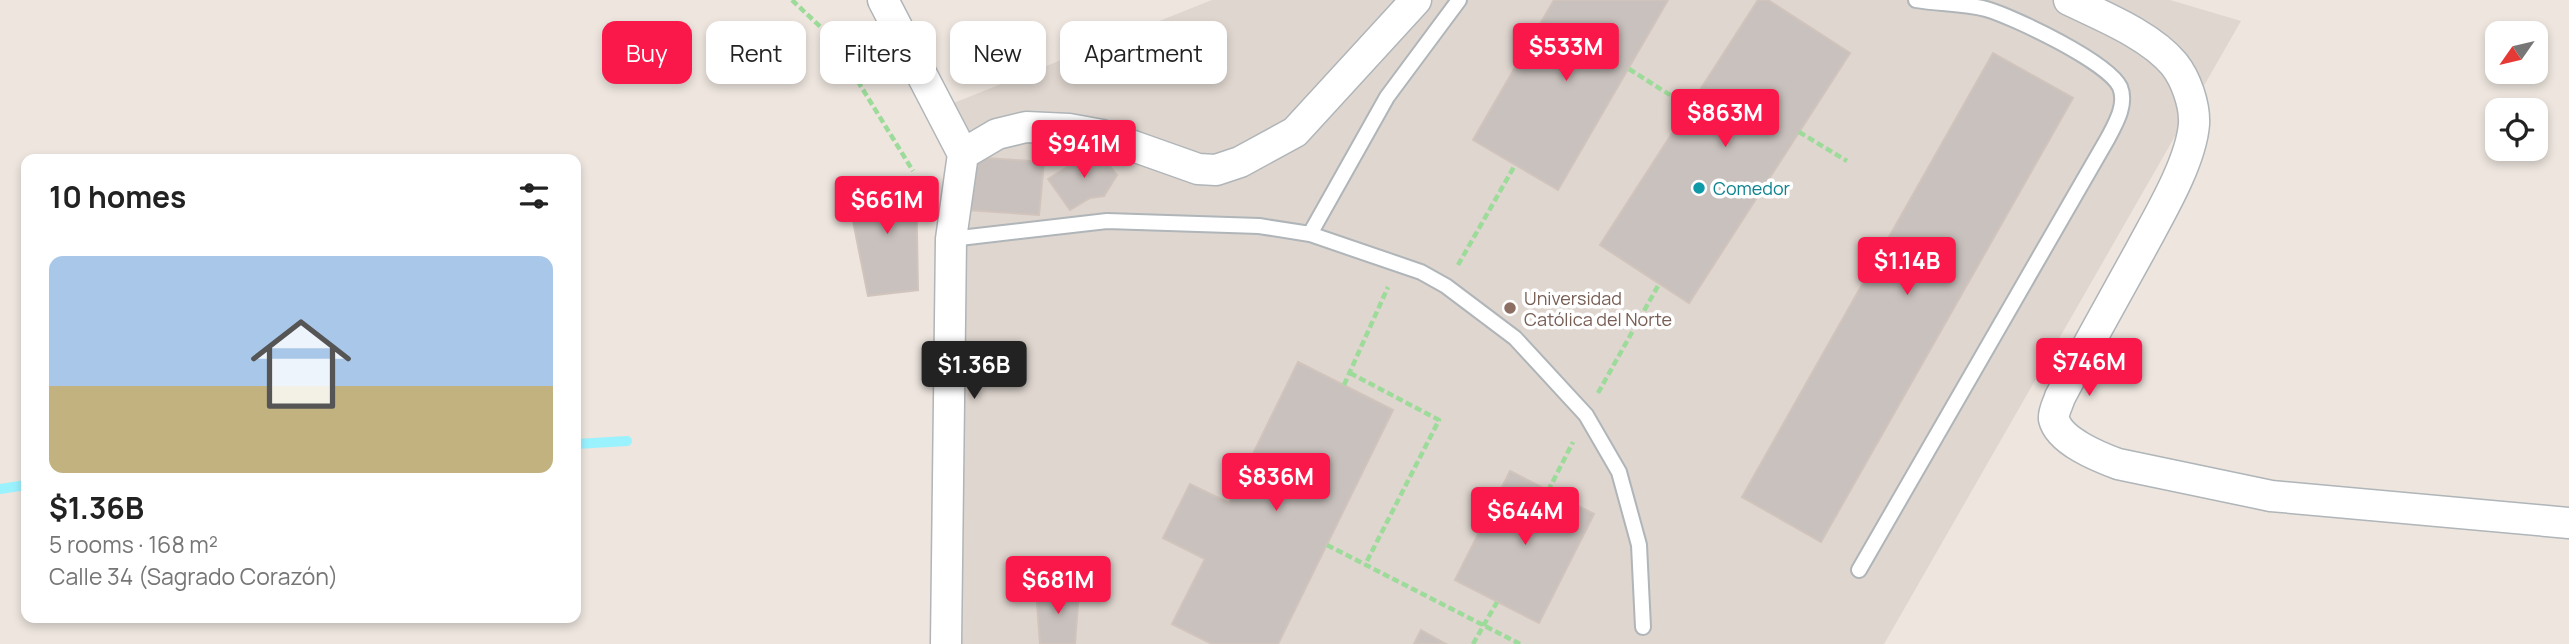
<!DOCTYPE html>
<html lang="en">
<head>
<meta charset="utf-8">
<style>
	:root { --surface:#fff; --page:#f2f2f2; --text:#222; --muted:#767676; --line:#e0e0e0; --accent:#fa174a }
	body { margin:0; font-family:Manrope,sans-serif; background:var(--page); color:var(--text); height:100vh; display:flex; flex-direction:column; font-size:26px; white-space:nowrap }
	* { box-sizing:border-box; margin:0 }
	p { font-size:23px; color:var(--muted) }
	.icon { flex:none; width:38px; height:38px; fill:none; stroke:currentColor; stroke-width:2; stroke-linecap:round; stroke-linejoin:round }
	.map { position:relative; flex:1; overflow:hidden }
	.details { position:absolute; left:21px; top:154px; width:560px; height:469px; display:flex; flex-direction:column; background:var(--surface); border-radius:14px; box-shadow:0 4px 10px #0003 }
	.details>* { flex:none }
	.guide { position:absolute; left:602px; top:21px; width:665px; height:63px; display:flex; gap:14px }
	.needle { width:46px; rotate:236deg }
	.buttons { position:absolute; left:2485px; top:21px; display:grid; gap:14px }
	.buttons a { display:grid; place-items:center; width:63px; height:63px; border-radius:14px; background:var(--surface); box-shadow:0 4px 10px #0003; font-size:35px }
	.price { position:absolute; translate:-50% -60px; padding:0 16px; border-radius:7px; background:var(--accent); color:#fff; font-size:23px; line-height:46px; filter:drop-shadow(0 2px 4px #0008) }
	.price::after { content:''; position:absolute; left:50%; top:42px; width:21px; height:16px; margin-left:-10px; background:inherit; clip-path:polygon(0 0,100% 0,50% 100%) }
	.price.on { background:#222; color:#fff }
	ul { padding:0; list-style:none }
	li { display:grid; align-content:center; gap:14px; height:371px; padding:0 28px }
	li+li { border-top:2px solid var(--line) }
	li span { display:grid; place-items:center; height:217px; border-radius:14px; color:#555 }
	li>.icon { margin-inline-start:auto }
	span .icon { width:126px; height:126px; fill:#fffc; stroke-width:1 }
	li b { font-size:30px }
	h2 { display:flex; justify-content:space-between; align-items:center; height:84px; padding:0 28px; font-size:30px }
	.pill { padding:0 24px; border-radius:14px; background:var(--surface); box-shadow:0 4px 10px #0003; font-size:24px; line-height:63px }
	.pill.on { background:var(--accent); color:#fff }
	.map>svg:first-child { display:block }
	.education { fill:#dfd6cf }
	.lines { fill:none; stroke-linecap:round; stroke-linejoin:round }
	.stream { stroke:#9bf2ff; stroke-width:10 }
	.building { fill:#c9c1bd; stroke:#d1c4bc; stroke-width:2 }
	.lane-casing { stroke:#afb5b8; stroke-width:18 }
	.street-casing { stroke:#afb5b8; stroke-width:33 }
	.path { stroke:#9cdb99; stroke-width:4.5; stroke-dasharray:7 3.5; stroke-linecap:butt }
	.lane { stroke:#fff; stroke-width:14 }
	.street { stroke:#fff; stroke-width:30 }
	.culture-dot { fill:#0f9aa8; stroke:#fff; stroke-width:2.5 }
	.education-dot { fill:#8d6e63; stroke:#fff; stroke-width:2.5 }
	.labels { text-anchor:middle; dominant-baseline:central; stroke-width:7; stroke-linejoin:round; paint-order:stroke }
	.culture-label { font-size:18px; fill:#0d838f; stroke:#fff; text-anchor:start }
	.education-label { font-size:18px; fill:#785e54; stroke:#fff; text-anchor:start }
</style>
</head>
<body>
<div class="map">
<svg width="2569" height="644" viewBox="0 0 2569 644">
	<rect width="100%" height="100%" fill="#ede5de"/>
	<path class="education" d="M1212,0H2170L2241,21L1884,644H950L951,104Z"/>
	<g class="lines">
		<path class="stream" d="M576,444L627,441
			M0,489L26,485"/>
	</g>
	<path class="building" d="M1554,0H1668L1558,190L1473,140Z
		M1758,0H1768L1850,53L1689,303L1600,245Z
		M1993,53L2073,98L1821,542L1742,497Z
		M1096,149L1117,175L1104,196L1090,198L1070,210L1048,179Z
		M972,157L1044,162L1039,215L968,210Z
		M916,182L918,290L868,296L846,186Z
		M1298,362L1393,410L1278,644H1212L1172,624L1205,559L1163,538L1190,484L1229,503Z
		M1510,471L1594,514L1539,623L1455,580Z
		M1036,590H1079L1075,644H1040Z
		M1421,630L1446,644H1414Z"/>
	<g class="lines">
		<defs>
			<path id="lane" d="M1310,234L1387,97L1459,0
				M951,239L1107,221L1259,226L1310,234L1421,272L1446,286L1515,338L1586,415L1619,472L1639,545L1643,627
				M1859,570L2108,138C2116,123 2127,104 2120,87C2108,62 2014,17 1986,9C1964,3 1939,4 1916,0"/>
			<path id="street" d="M883,0L963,154
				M2069,0C2102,16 2150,35 2174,64C2186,79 2195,105 2194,124C2191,163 2158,217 2140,251C2113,300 2086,348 2060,397C2058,404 2053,412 2054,419C2059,441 2099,457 2118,464L2271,496L2569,523
				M963,154L997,134L1026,127L1069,129L1102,135L1198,169L1216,170L1240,162L1295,132L1416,0
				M946,644L951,239L963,154"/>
		</defs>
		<use href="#lane" class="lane-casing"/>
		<use href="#street" class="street-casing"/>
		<path class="path" d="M792,0L830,36L913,171
			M1629,69L1689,107
			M1799,132L1847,161
			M1458,265L1515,165
			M1350,373L1439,420L1365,565
			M1344,385L1388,287
			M1598,393L1659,284
			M1548,491L1573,442
			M1327,545L1520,644
			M1473,644L1497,602"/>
		<use href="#lane" class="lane"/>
		<use href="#street" class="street"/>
	</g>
	<circle class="culture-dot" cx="1699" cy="188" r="7"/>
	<circle class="education-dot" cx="1510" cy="308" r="7"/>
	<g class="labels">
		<g class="culture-label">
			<text x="1713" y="188">Comedor</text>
		</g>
		<g class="education-label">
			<text x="1524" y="298">Universidad<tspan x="1524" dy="21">Católica del Norte</tspan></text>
		</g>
	</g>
</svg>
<div class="buttons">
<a><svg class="needle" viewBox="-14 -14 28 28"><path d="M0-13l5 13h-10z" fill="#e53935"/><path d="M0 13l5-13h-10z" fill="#767676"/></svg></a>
<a><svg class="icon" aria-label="locate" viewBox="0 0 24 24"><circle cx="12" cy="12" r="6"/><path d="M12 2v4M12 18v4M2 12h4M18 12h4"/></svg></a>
</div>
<b class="price" style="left:1566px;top:83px">$533M</b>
<b class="price" style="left:1725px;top:149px">$863M</b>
<b class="price" style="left:1084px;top:180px">$941M</b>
<b class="price" style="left:887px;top:236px">$661M</b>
<b class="price" style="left:1907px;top:297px">$1.14B</b>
<b class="price" style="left:2089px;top:398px">$746M</b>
<b class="price on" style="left:974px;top:401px">$1.36B</b>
<b class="price" style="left:1276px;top:513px">$836M</b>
<b class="price" style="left:1525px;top:547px">$644M</b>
<b class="price" style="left:1058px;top:616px">$681M</b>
<div class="guide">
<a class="pill on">Buy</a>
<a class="pill">Rent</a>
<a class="pill">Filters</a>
<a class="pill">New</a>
<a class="pill">Apartment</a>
</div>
<section class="details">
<h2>10 homes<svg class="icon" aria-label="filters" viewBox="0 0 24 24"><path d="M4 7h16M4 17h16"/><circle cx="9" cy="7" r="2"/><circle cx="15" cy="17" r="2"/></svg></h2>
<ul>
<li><span style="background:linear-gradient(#a9c7e8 60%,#c2b280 0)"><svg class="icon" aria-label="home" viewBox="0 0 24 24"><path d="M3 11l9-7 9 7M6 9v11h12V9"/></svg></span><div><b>$1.36B</b><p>5 rooms · 168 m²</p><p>Calle 34 (Sagrado Corazón)</p></div></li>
</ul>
</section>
</div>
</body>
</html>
